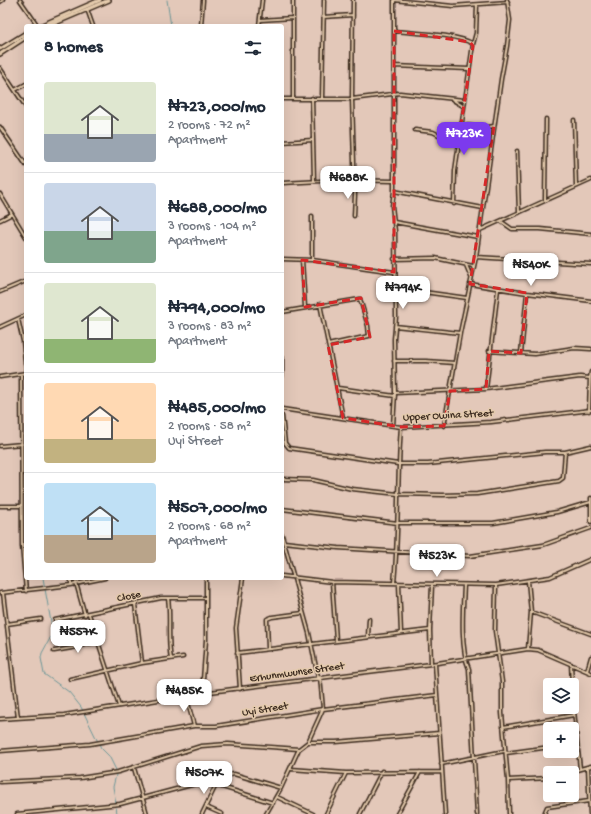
<!DOCTYPE html>
<html lang="en">
<head>
<meta charset="utf-8">
<style>
	:root { --surface:#fff; --page:#f6f6f7; --text:#1f2937; --muted:#747a83; --line:#e0e1e3; --accent:#7c3aed }
	body { margin:0; font-family:"Gochi Hand",sans-serif; background:var(--page); color:var(--text); height:100vh; display:flex; flex-direction:column; font-size:15px; white-space:nowrap }
	* { box-sizing:border-box; margin:0 }
	p { font-size:13px; color:var(--muted) }
	.icon { flex:none; width:22px; height:22px; fill:none; stroke:currentColor; stroke-width:2; stroke-linecap:round; stroke-linejoin:round }
	.map { position:relative; flex:1; overflow:hidden }
	.panel { position:absolute; left:24px; top:24px; width:260px; height:556px; display:flex; flex-direction:column; background:var(--surface); border-radius:4px; box-shadow:0 4px 16px #0002 }
	.panel>* { flex:none }
	.fabs { position:absolute; left:543px; top:678px; display:grid; gap:8px }
	.fabs a { display:grid; place-items:center; width:36px; height:36px; border-radius:4px; background:var(--surface); box-shadow:0 4px 16px #0002; font-size:20px }
	.price { position:absolute; translate:-50% -34px; padding:0 9px; border-radius:8px; background:#fff; color:#222; font-size:13px; line-height:26px; filter:drop-shadow(0 1px 2px #0008) }
	.price::after { content:''; position:absolute; left:50%; top:24px; width:12px; height:9px; margin-left:-6px; background:inherit; clip-path:polygon(0 0,100% 0,50% 100%) }
	.price.selected { background:var(--accent); color:#fff }
	ul { padding:0; list-style:none }
	li { display:flex; align-items:center; gap:12px; height:100px; padding:0 20px }
	li+li { border-top:1px solid var(--line) }
	li span { display:grid; place-items:center; flex:none; width:112px; height:80px; border-radius:4px; color:#555 }
	li>.icon { margin-inline-start:auto }
	span .icon { width:48px; height:48px; fill:#fffc; stroke-width:1 }
	li b { font-size:17px }
	h2 { display:flex; justify-content:space-between; align-items:center; height:48px; padding:0 20px; font-size:17px }
	.map>svg:first-child { display:block }
	.lines { fill:none; stroke-linecap:round; stroke-linejoin:round }
	.stream { stroke:#6d9798; stroke-width:1 }
	.minor-casing { stroke:#3b2a1e; stroke-width:5 }
	.secondary-casing { stroke:#3b2a1e; stroke-width:6 }
	.minor { stroke:#e4caac; stroke-width:2 }
	.secondary { stroke:#e4caac; stroke-width:3 }
	.marked { fill:none; stroke:#d62828; stroke-width:3; stroke-dasharray:8 5; stroke-linejoin:round }
	.labels { text-anchor:middle; dominant-baseline:central; stroke-width:3; stroke-linejoin:round; paint-order:stroke }
	.street-label { font-size:11px; fill:#3b2a1e; stroke:#e4caac }
</style>
</head>
<body>
<div class="map">
<svg width="591" height="814" viewBox="0 0 591 814">
	<rect width="100%" height="100%" fill="#e3c8b9"/>
	<filter id="ink" filterUnits="userSpaceOnUse"><feTurbulence type="fractalNoise" baseFrequency=".025" numOctaves="2"/><feDisplacementMap in="SourceGraphic" scale="8" xChannelSelector="R" yChannelSelector="G"/><feConvolveMatrix kernelMatrix="1 2 1 2 8 2 1 2 1" color-interpolation-filters="sRGB"/></filter>
	<g filter="url(#ink)">
		<g class="lines">
			<path class="stream" d="M167,0L171,26
				M43,578L53,633L42,653L41,658L44,674L69,692L81,707L101,748L109,756L116,770
				M116,803L113,787L116,775
				M116,806L117,814"/>
			<defs>
				<path id="minor" d="M20,0L38,26
					M353,0L352,99L355,194L354,216
					M394,0V181
					M394,0L453,6L508,2
					M0,2L3,0
					M87,9L93,26
					M323,17L353,15
					M260,20L293,18
					M201,26L203,0
					M259,26L262,0
					M394,31C412,33 459,34 473,44L455,171L454,204
					M473,44L476,33L477,5
					M394,66L469,69
					M0,68L26,107
					M15,90L26,84
					M312,98L314,180
					M322,98L324,0
					M282,99H352L400,93L464,100
					M293,99V0
					M453,100L463,106
					M574,120L576,186
					M461,124L482,128L494,126
					M0,127L26,165
					M415,130L433,132L439,135H448L459,138
					M282,142L313,140
					M517,151L519,213
					M282,183L341,180L394,181V191L483,208
					M0,194L26,237
					M545,200L546,119
					M312,216V260L394,272
					M0,220L12,214
					M394,222L478,237
					M502,222L512,229H540L591,234
					M480,230L591,180
					M476,257L591,264
					M282,259L312,260
					M394,259L435,258L473,266
					M302,260L305,307
					M466,265L471,277
					M470,284L527,293L591,301
					M395,288L467,298
					M0,292L26,281
					M320,304L343,418
					M282,312L360,299L368,326L369,336L328,345
					M18,319L23,341L26,372
					M395,326L460,333
					M0,327L26,315
					M489,351L535,354L574,348L591,349
					M521,353L527,293
					M282,358V376
					M394,361H426L455,363
					M21,374L22,546L26,591
					M0,377L26,373
					M590,378L591,372
					M338,388L395,396
					M486,389L498,289
					M395,393L486,389L580,377L590,378L589,411
					M282,409L401,427L491,422L591,410
					M282,416L285,443L289,448L398,464H428L545,452H565L591,446
					M393,426L395,393L394,339L396,317L395,231L392,206L394,191
					M444,426L460,333L476,257L501,79L507,46L510,20L507,0
					M0,446L22,444
					M282,479L313,480L352,489L398,494L443,495L477,494L559,481L563,478L565,452
					M591,498V522
					M0,506H21
					M282,509L398,523H493L557,512L591,502
					M282,535L309,633L318,677
					M284,542L338,548L470,556L543,545L591,528
					M282,576L332,582L496,585L550,577L591,559
					M332,582L336,640
					M76,583L85,615
					M394,583C399,531 397,479 401,427
					M399,584L401,633
					M71,585V578
					M464,585C463,607 460,649 469,669L477,814
					M496,585L495,631L502,682V713L508,780L509,814
					M0,593L71,585L105,578
					M3,593L18,718
					M168,598C171,618 167,638 171,659
					M135,604L142,663
					M531,612L591,634
					M89,614L119,706
					M55,620L161,598H206
					M7,624L41,619
					M368,636L369,619
					M268,649L267,619L272,617L303,613
					M528,649L531,612L528,581
					M54,651L72,648L98,641
					M237,653L430,630
					M431,664L430,630L432,585
					M435,664L445,814
					M571,664L572,685
					M587,671L591,657
					M70,679L142,663L183,657
					M240,689L236,628L243,578
					M572,691L580,769
					M202,693L206,640V578
					M186,695L194,726
					M0,719L64,715L202,693L431,664L528,649L538,650L591,673
					M503,727L574,715
					M308,742H336L439,733
					M572,743L577,742
					M0,751L90,744L194,726H216L323,709L437,695
					M506,753L550,747
					M441,764L504,751
					M588,767L590,814
					M134,768L147,814
					M291,769L346,773L442,772
					M566,773L591,766
					M508,780L550,778
					M0,782L80,778L118,772L201,746L228,744L299,749
					M216,785L273,803
					M277,797L313,814
					M206,807L222,814
					M17,814L120,804L229,775L234,774L281,788
					M202,814L216,785V779
					M266,814L281,788L299,749L308,742L323,709L320,677
					M326,814L346,773
					M360,814L382,771
					M397,814L420,772
					M544,814L547,807L589,801"/>
				<path id="secondary" d="M40,26L100,0
					M48,26L109,0
					M0,49L26,33
					M0,54L26,37"/>
			</defs>
			<use href="#minor" class="minor-casing"/>
			<use href="#secondary" class="secondary-casing"/>
			<use href="#minor" class="minor"/>
			<use href="#secondary" class="secondary"/>
		</g>
	</g>
	<path class="marked" d="M394,31L470,42L473,46L461,124L483,128L494,126L470,284L527,293L521,353L489,351L486,389L450,391L444,426L401,427L343,418L328,345L370,337L361,298L305,307L302,260L394,272Z"/>
	<g class="labels">
		<g class="street-label">
			<text transform="translate(448 416) rotate(-3)">Upper Owina Street</text>
			<text transform="translate(129 597) rotate(-12)">Close</text>
			<text transform="translate(297 673) rotate(-8)">Erhunmwunse Street</text>
			<text transform="translate(265 710) rotate(-9)">Uyi Street</text>
		</g>
	</g>
</svg>
<div class="fabs">
<a><svg class="icon" aria-label="layers" viewBox="0 0 24 24"><path d="M12 4l9 5-9 5-9-5zM3 14l9 5 9-5"/></svg></a>
<a>+</a>
<a>−</a>
</div>
<b class="price selected" style="left:464px;top:156px">₦723K</b>
<b class="price" style="left:348px;top:200px">₦688K</b>
<b class="price" style="left:531px;top:287px">₦540K</b>
<b class="price" style="left:403px;top:310px">₦794K</b>
<b class="price" style="left:437px;top:578px">₦523K</b>
<b class="price" style="left:78px;top:654px">₦557K</b>
<b class="price" style="left:184px;top:713px">₦485K</b>
<b class="price" style="left:204px;top:795px">₦507K</b>
<section class="panel">
<h2>8 homes<svg class="icon" aria-label="filters" viewBox="0 0 24 24"><path d="M4 7h16M4 17h16"/><circle cx="9" cy="7" r="2"/><circle cx="15" cy="17" r="2"/></svg></h2>
<ul>
<li><span style="background:linear-gradient(#dfe7d0 65%,#9aa5b1 0)"><svg class="icon" aria-label="home" viewBox="0 0 24 24"><path d="M3 11l9-7 9 7M6 9v11h12V9"/></svg></span><div><b>₦723,000/mo</b><p>2 rooms · 72 m²</p><p>Apartment</p></div></li>
<li><span style="background:linear-gradient(#c9d6e8 60%,#7fa58c 0)"><svg class="icon" aria-label="home" viewBox="0 0 24 24"><path d="M3 11l9-7 9 7M6 9v11h12V9"/></svg></span><div><b>₦688,000/mo</b><p>3 rooms · 104 m²</p><p>Apartment</p></div></li>
<li><span style="background:linear-gradient(#dfe7d0 70%,#8fb573 0)"><svg class="icon" aria-label="home" viewBox="0 0 24 24"><path d="M3 11l9-7 9 7M6 9v11h12V9"/></svg></span><div><b>₦794,000/mo</b><p>3 rooms · 83 m²</p><p>Apartment</p></div></li>
<li><span style="background:linear-gradient(#ffd9b3 70%,#c2b280 0)"><svg class="icon" aria-label="home" viewBox="0 0 24 24"><path d="M3 11l9-7 9 7M6 9v11h12V9"/></svg></span><div><b>₦485,000/mo</b><p>2 rooms · 58 m²</p><p>Uyi Street</p></div></li>
<li><span style="background:linear-gradient(#bfe0f5 65%,#b9a48a 0)"><svg class="icon" aria-label="home" viewBox="0 0 24 24"><path d="M3 11l9-7 9 7M6 9v11h12V9"/></svg></span><div><b>₦507,000/mo</b><p>2 rooms · 68 m²</p><p>Apartment</p></div></li>
</ul>
</section>
</div>
</body>
</html>
